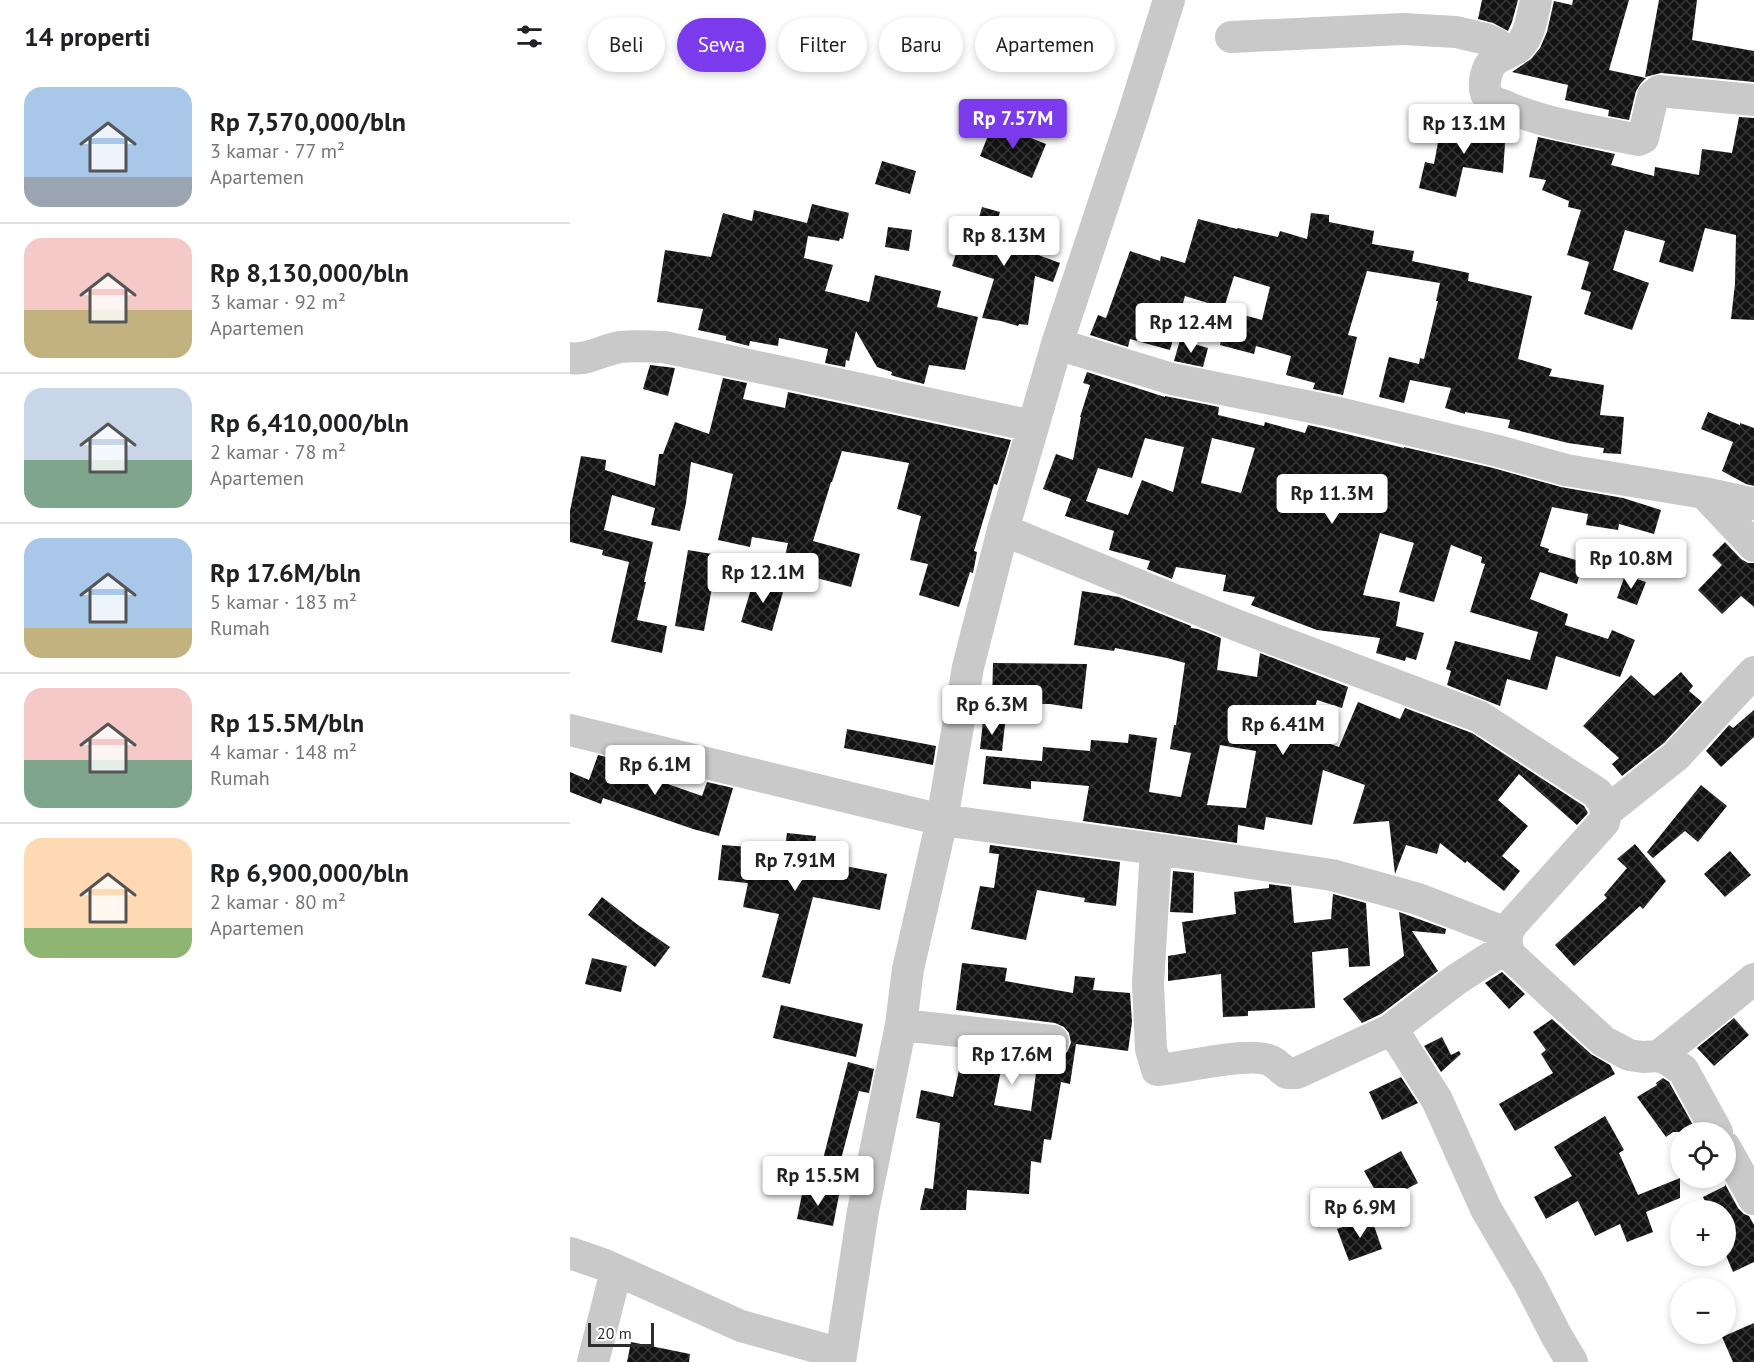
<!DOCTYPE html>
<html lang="id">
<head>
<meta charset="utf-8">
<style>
	:root { --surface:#fff; --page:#f2f2f2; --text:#202124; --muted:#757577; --line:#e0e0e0; --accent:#7c3aed }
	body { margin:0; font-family:"PT Sans",sans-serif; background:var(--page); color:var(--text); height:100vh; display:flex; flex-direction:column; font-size:22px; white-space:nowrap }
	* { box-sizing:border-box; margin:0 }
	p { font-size:20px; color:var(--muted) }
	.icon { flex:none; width:33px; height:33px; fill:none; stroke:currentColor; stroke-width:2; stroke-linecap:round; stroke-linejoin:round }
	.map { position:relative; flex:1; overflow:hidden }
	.details { display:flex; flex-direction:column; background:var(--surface); width:570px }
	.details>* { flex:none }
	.hud { position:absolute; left:18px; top:18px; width:570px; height:54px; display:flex; gap:12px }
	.buttons { position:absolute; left:1100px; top:1122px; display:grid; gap:12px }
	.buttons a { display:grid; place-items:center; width:66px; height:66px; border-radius:50%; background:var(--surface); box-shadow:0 3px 9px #0003; font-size:30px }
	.scale { position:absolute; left:18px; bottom:15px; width:66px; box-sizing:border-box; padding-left:6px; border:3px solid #2c2c2c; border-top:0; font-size:16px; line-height:21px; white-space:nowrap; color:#2c2c2c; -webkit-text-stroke:4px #fff; paint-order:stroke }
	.price { position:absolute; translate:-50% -51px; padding:0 14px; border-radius:6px; background:#fff; color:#222; font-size:20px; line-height:39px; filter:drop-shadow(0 2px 3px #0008) }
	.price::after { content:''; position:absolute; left:50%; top:36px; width:18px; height:14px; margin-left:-9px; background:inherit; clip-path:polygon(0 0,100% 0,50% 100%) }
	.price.active { background:var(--accent); color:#fff }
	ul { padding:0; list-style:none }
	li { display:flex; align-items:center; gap:18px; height:150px; padding:0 24px }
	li+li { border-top:2px solid var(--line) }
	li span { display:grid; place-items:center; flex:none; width:168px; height:120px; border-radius:18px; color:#555 }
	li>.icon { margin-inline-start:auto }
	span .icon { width:72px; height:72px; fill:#fffc; stroke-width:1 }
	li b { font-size:26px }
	h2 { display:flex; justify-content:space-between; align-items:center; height:72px; padding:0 24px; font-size:26px }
	.chip { padding:0 21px; border-radius:27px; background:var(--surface); box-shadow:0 3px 9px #0003; font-size:21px; line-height:54px }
	.chip.active { background:var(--accent); color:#fff }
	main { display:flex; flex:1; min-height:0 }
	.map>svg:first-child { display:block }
	.building { fill:url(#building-cross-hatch); fill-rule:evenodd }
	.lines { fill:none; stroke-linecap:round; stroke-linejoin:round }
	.minor { stroke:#c9c9c9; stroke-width:32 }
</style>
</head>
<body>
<main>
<section class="details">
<h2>14 properti<svg class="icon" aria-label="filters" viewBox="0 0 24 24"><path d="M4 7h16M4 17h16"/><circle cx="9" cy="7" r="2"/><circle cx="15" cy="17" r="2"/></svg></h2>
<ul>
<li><span style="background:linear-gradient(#a9c7e8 75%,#9aa5b1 0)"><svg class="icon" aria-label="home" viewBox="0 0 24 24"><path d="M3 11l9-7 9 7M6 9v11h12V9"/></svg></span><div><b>Rp 7,570,000/bln</b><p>3 kamar · 77 m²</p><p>Apartemen</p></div></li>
<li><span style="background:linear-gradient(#f6c9c9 60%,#c2b280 0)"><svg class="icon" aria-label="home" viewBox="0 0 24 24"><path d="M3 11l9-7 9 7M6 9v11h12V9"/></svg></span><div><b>Rp 8,130,000/bln</b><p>3 kamar · 92 m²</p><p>Apartemen</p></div></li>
<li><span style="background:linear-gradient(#c9d6e8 60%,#7fa58c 0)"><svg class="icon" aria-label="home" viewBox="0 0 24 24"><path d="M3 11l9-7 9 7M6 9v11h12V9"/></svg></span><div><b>Rp 6,410,000/bln</b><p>2 kamar · 78 m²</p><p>Apartemen</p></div></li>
<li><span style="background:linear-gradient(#a9c7e8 75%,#c2b280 0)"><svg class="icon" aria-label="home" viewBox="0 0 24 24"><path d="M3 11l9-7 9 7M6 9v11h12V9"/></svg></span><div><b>Rp 17.6M/bln</b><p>5 kamar · 183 m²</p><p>Rumah</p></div></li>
<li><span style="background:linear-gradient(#f6c9c9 60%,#7fa58c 0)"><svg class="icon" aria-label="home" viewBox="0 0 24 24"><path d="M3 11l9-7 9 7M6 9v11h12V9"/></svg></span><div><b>Rp 15.5M/bln</b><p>4 kamar · 148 m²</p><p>Rumah</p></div></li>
<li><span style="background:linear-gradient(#ffd9b3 75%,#8fb573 0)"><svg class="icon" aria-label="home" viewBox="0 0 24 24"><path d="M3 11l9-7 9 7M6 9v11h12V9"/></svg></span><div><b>Rp 6,900,000/bln</b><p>2 kamar · 80 m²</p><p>Apartemen</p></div></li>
</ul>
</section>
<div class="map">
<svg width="1184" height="1362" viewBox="0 0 1184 1362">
	<defs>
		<pattern id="building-cross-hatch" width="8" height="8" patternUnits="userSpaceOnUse" patternTransform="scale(1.5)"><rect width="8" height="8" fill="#131313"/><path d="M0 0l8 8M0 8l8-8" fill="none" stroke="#363636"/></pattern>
	</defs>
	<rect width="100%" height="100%" fill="#fff"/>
	<path class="building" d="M912,0H948L942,22L938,31L923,23L908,19Z
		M1003,0H1059L1039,70L1076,78L1071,83L1066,91L1059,120L1038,116L1039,110L995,100L998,85L942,72L961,59L970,48L977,32L984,1L1002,5Z
		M1089,0H1127L1122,40L1184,51V82L1091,73L1075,77Z
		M1169,117L1184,118V320L1161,319L1165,284L1166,235L1135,228L1123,272L1089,262L1095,241L1055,230L1043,270L1079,283L1062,330L1014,314L1021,292L1011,289L1019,262L997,255L1011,210L998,207L999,201L972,190L976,180L959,177L968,137L1045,154L1041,165L1084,176L1085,167L1129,175L1132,149L1162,153Z
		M891,118L936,129L933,173L893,167L886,197L849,188L855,162L864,164L871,126L888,129Z
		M423,123L476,144L462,178L410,156Z
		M312,161L346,171L340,194L305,184Z
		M242,204L279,213L273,239L270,238L269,241L238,236L234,258L263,265L255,291L299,302L305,275L371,291L367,307L408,317L395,370L359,365L354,384L327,377L321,375L322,372L307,367L286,331L279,361L276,360L275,367L255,363L258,349L209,338L208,346L180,341L179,346L156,340V336L128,330L133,309L87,302L95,250L141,257L153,213L182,221L184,210L237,223Z
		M412,207L430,212L427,222L457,228L452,249L490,263L483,282L465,276L458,325L449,324L448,326L431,321L412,318L424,279L382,266L391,239L402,242Z
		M741,213L759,215V222L804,231L802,244L844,251L842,261L899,273L898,281L962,296L948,359L982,369L979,376L1034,385L1030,415L1054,417L1051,454L1033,453L1034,448L998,443L938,428L940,420L895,412V414L875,408L881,388L840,380L834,403L809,397L819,357L849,364L850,358L854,359L868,301H866L870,283L797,271L778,335L787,337L773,395L743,389L745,383L716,375L721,356L686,346L684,354L650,345L659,311L692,320L700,287L664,276L654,308L615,296L600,350L560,339L558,347L520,335L528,315L536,318L560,251L590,261L591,256L615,263L628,219L667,229L668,228L708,237L710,231L737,239Z
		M318,227L342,230L339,251L315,247Z
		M610,340L638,348L633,367L604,361Z
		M80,365L105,368L98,396L73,389Z
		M517,372L595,397V396L649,407L648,415L694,426L695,422L735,433L738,425L752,428L834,448V447L923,468L991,487L1053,498L1091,510L1084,534L1049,524L1048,530L1016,525L1018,514L982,507L970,546L979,549L978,552L1013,562L1007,584L970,572L960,599L998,614L995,625L1038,639L1042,630L1065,640L1050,677L986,656L977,690L937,679L930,706L877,685L881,671L876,669L885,641L960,660L968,632L900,612L915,564L911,563L912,557L881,545L864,602L829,592L844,543L810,533L793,595L830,602L826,626L854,633L846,660L836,657L835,661L806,653L810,638L747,630L681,605L685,597L653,591L656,575L606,567L602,579L577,569L580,561L539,550L544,531L495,516L501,499L473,489L486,454L503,460L511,417H510L520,385L513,383ZM575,438L614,447L603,492L572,480L558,515L516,501L528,468L562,478ZM642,438L685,448L671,493L631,483Z
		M153,378L177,383L173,399L215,408L218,392L441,440L427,485L424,484L404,551L407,552L403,573L400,572L389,607L349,595L358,564L340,560L351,516L327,509L339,463L272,451L262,482H261L243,541L290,554L281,587L212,569L218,543L182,537L180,547L148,540L163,474L121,462L116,503L110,531L81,525L85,508L42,495L34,530L83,542L74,582H76L67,620L97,626L92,653L41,642L59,562L32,555L33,550L0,542V511L11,456L36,460L35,470L85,486L89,454H93L105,422L139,434Z
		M1138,412L1170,425V423L1184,428V486L1176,484L1152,471L1163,442L1131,429Z
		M1155,542L1171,559L1178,563H1184V607L1171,596L1152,614L1128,590L1152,565L1142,555Z
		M118,550L148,555L134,631L105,626Z
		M1055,575L1076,582L1067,605L1047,598Z
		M185,576L215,585L202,631L171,622Z
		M512,591L549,597L621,626V628L628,629L651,638L647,670L687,677L690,653L778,687L772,708L747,700L737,736L769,747L788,702L830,719L835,708L902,733L1014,806L1018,813L1007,825L949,774L928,800L958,826L932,856L950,871L934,891L897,861L895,863L870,843L867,854L836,845L825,874L819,821L783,824L795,785L753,770L742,825L696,817L694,830L668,825L667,843L513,821L519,786L461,781V789L413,784L416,756L472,761L473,747L520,751L521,740L558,743L559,734L587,738L579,792L611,797L621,753L600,749L604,725H606L615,663L597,658L545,648L544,651L504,645ZM650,745L686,751L676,808L637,805Z
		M423,663L517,664L512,709L480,704H422Z
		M1111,672L1123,686L1119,691L1132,702L1094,743L1052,776L1042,764L1049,758L1013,726L1061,675L1084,696Z
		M1184,710V737L1151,767L1136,751L1159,725L1163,728Z
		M413,721L435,724L432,751L410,749Z
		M277,729L366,746L363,765L274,748Z
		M28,755L48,760L46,766L132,796L137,782L163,788L149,836L123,829L33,798L31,804L0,792V772L19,780Z
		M1131,785L1157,806L1128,842L1115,831L1083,858L1077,852Z
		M217,833L246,836L243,860L317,874L310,910L243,897L220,984L192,977L209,914L173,907L178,883L148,880L152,845L179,847L214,854Z
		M1065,844L1096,881L1073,909L1070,906L1004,966L985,945L1037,898L1034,895L1057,868L1047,859Z
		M420,845L550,862L546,906L514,902L515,898L467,890L456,940L401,929L410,886L424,888L429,854L419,853Z
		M1160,851L1181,875L1155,897L1134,874Z
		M603,871L624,873L623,913L600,912Z
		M699,884L721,887L724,923L761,919L763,894L796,903L800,966L779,967L778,948L742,952L745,1008L678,1011V1016L653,1017L651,974L598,981V956L616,953L612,922L666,914L664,892L699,888Z
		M32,897L68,925L100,947L85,967L18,915Z
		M829,912L876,929L875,934L842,931L868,971L811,1014L792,1023L773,999L834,956Z
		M22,958L57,966L51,992L15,984Z
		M392,963L437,968L435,981L503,993L505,976L525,978L523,990L560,993L562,1022L558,1051L506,1044L500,1084L491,1082L481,1140L474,1139L471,1163L461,1161L459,1194L397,1190L396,1210H350L355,1188L363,1189L370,1123L346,1118L351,1090L383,1097L392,1056L432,1065L424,1105L461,1111L468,1058L481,1059L490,1058L497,1052L501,1043L499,1033L494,1027L485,1023L386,1010Z
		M932,972L955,994L939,1009L915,983Z
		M211,1005L293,1024L286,1057L203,1038Z
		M1164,1018L1179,1035L1144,1066L1127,1048Z
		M982,1019L1021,1054L1040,1065L1045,1074L945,1131L929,1104L983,1073L971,1054L976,1050L963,1032Z
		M872,1037L881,1055L889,1051L891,1054L871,1072L854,1046Z
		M278,1062L304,1069L299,1093L289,1091L270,1163L253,1159Z
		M831,1077L848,1103L812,1120L799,1092Z
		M1093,1078L1099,1082L1127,1132H1103L1096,1137L1067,1097L1087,1085L1086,1083Z
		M1035,1116L1054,1150L1049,1153L1068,1195L1110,1178V1198L1076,1212L1083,1232L1057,1242L1050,1224L1025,1236L1008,1201L976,1219L964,1197L1002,1176L984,1147Z
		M831,1151L848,1183L812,1202L794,1171Z
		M1155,1184L1168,1208L1174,1214L1179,1216L1184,1225V1262L1163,1272L1155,1253V1210H1139L1133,1197L1155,1186Z
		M233,1189L269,1195L263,1226L227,1219Z
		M801,1217L812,1249L779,1261L767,1229Z
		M1184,1323V1362H1163L1152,1337Z
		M61,1342L120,1354L119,1362H57Z"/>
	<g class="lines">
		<path class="minor" d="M966,0C962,16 960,40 945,49C936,55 924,57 919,67C915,76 912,91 919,98C924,103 933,105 939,108C980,125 1025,131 1069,140L1073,138L1083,96L1089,91L1184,100
			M661,37L833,29L886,32L916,39L927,44L935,53
			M487,344L602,379L756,410L928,451L996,470L1134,493L1184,504
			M0,358C18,361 34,349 51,347C65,345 80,347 94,347L463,426
			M1134,493L1184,546
			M433,530L666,625L910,717L1027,793C1035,804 1038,809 1034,822L943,923C935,935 935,941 940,955L1033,1041L1059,1055L1073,1057L1089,1056L1100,1061L1113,1070L1147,1132
			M0,730L372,820L586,849L762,875L848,899L936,933
			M1037,811L1106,756L1184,672
			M586,849L578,984L581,1049L587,1070C612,1069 683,1049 703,1062C708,1065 712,1070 717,1073H727L820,1030L831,1043L867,1100L916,1209L960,1284L986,1335L1002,1362
			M331,1025L483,1041
			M820,1030L887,979L937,947
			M1089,1056L1184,979
			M1155,1147L1184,1199
			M0,1253L35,1265L171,1326L271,1354
			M23,1362L46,1271
			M270,1362L293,1211L331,1025L338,969L372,820L398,667L433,530L487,344L563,115L599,0"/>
	</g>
</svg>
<div class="buttons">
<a><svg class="icon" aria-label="locate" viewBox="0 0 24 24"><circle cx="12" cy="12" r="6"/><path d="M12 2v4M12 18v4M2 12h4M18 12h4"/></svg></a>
<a>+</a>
<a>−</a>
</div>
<div class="scale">20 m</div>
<b class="price active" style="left:443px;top:150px">Rp 7.57M</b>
<b class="price" style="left:894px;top:155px">Rp 13.1M</b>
<b class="price" style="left:434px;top:267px">Rp 8.13M</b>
<b class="price" style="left:621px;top:354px">Rp 12.4M</b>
<b class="price" style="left:762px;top:525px">Rp 11.3M</b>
<b class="price" style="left:1061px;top:590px">Rp 10.8M</b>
<b class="price" style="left:193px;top:604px">Rp 12.1M</b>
<b class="price" style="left:422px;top:736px">Rp 6.3M</b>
<b class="price" style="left:713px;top:756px">Rp 6.41M</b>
<b class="price" style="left:85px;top:796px">Rp 6.1M</b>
<b class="price" style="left:225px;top:892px">Rp 7.91M</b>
<b class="price" style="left:442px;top:1086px">Rp 17.6M</b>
<b class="price" style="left:248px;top:1207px">Rp 15.5M</b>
<b class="price" style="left:790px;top:1239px">Rp 6.9M</b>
<div class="hud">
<a class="chip">Beli</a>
<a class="chip active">Sewa</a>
<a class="chip">Filter</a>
<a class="chip">Baru</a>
<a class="chip">Apartemen</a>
</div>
</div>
</main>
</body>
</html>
